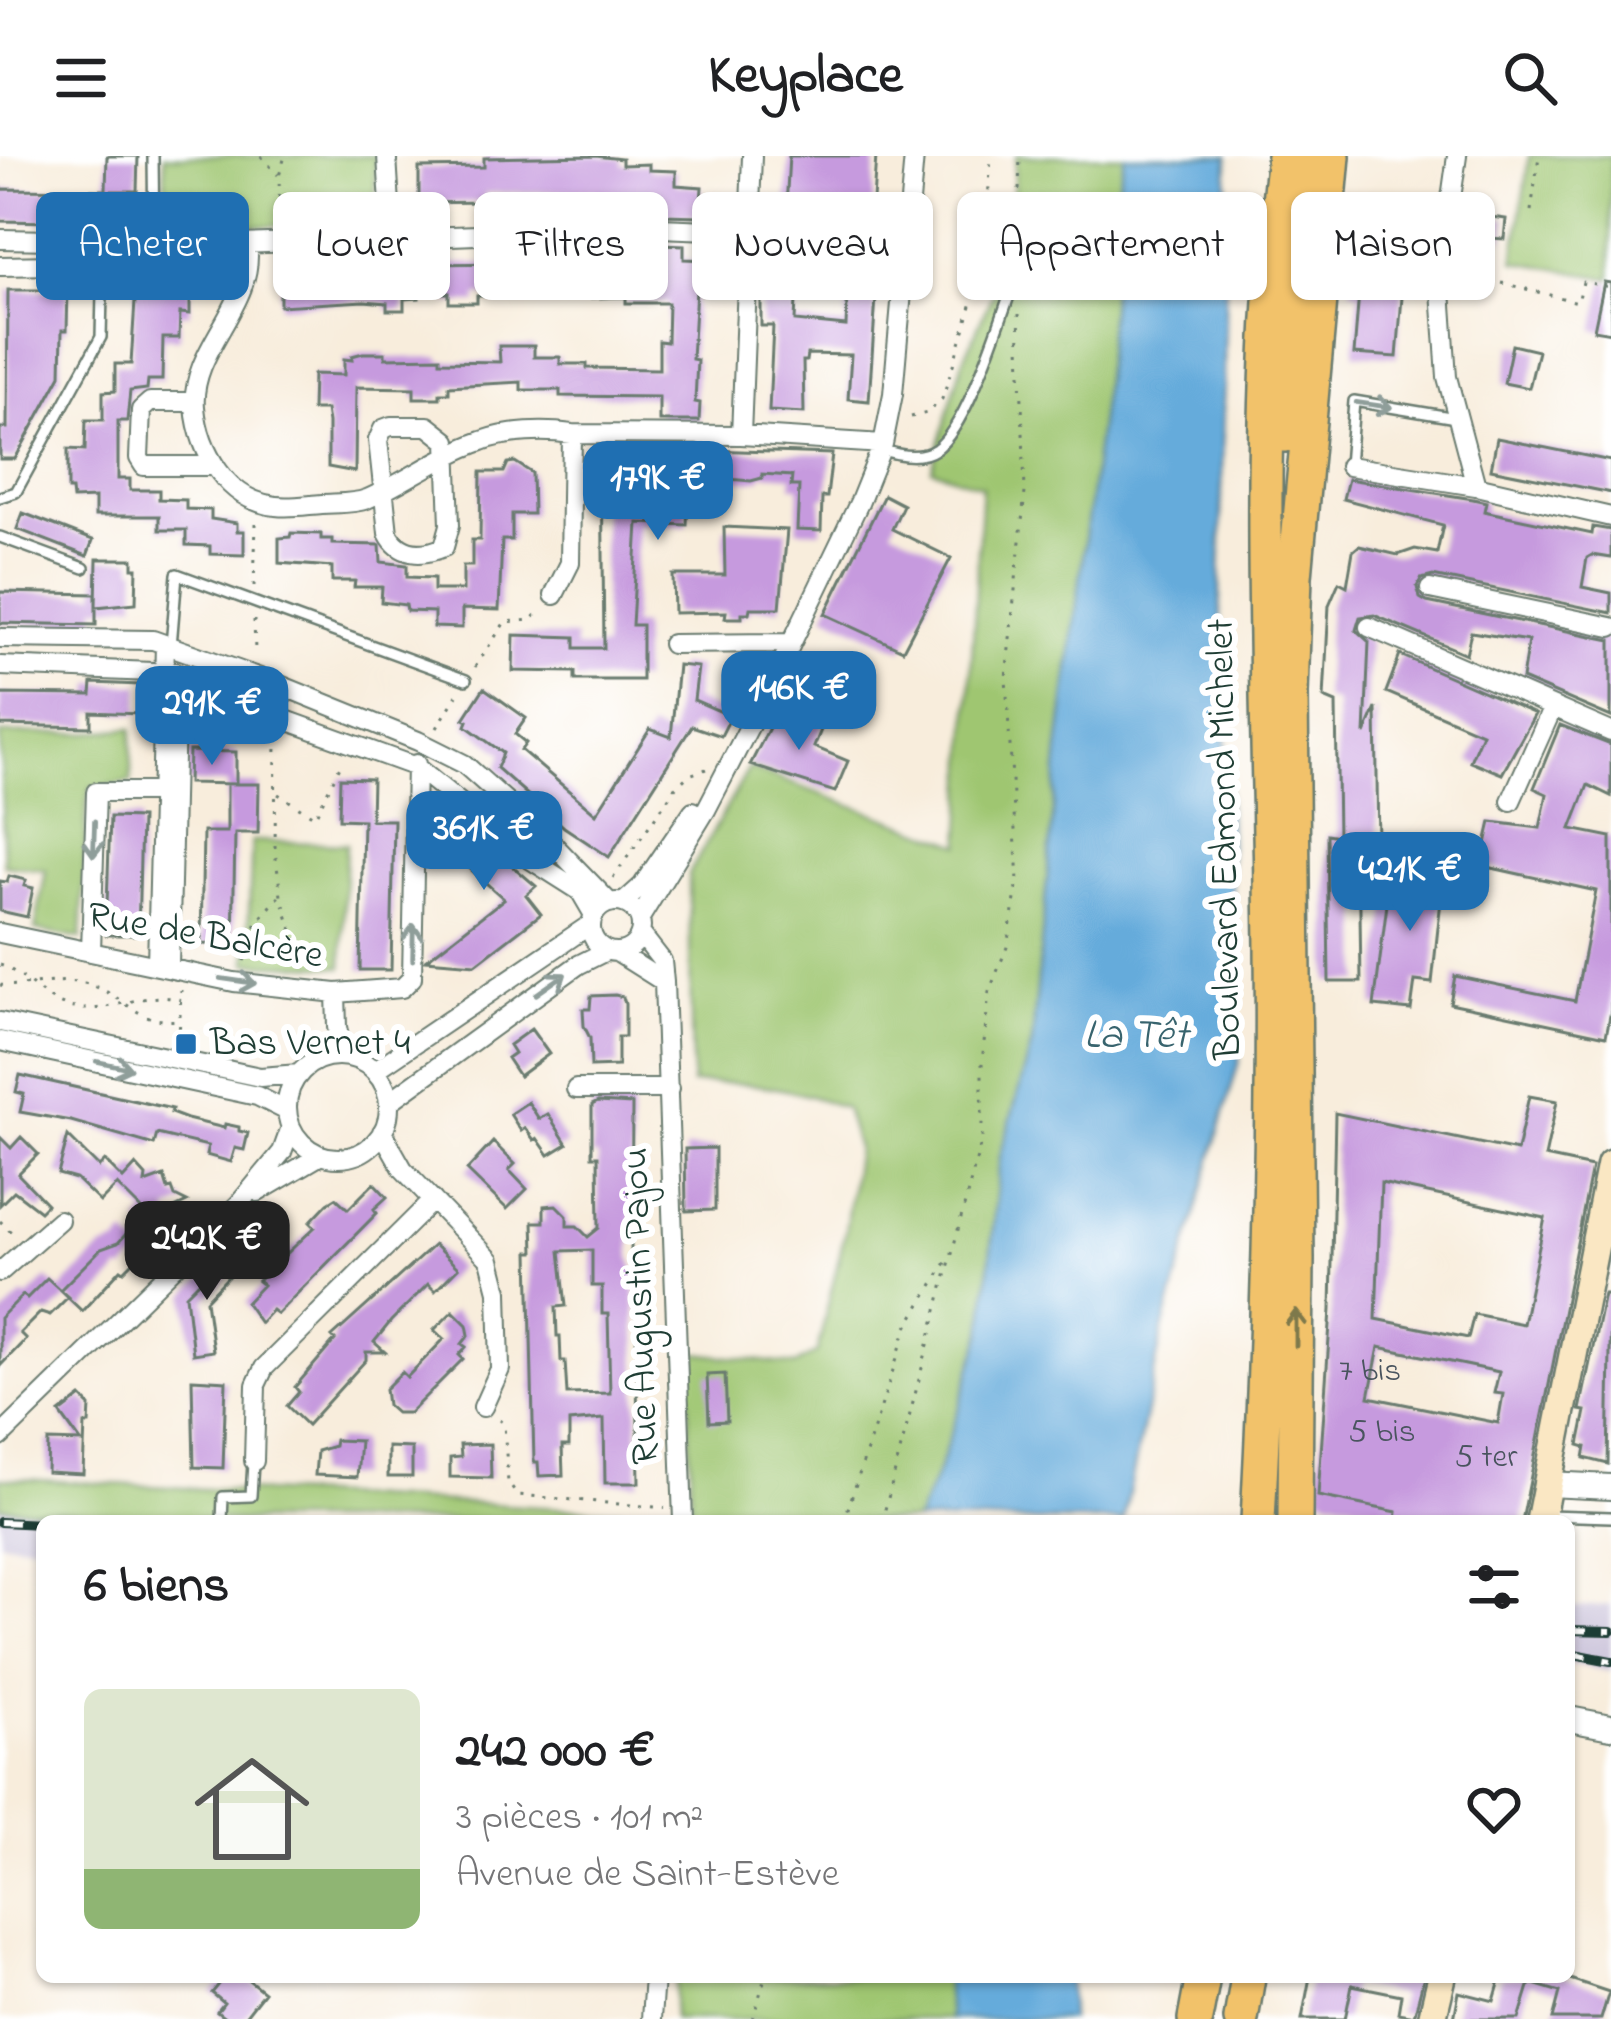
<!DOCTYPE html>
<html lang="fr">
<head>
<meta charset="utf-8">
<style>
	:root { --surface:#fff; --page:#f2f2f2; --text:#202124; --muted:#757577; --line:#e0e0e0; --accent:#1f6fb2 }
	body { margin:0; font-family:"Indie Flower",sans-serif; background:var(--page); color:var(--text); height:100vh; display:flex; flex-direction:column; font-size:45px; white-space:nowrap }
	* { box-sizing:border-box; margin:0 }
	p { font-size:39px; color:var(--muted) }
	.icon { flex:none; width:66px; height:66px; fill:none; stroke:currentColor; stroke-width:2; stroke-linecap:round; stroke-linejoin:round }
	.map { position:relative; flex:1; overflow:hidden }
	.drawer { position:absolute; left:36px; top:1359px; width:1539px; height:468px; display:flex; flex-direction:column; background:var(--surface); border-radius:18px; box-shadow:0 3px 9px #0004 }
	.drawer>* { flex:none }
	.hud { position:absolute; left:36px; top:36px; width:1539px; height:108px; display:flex; gap:24px }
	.price { position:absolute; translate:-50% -102px; padding:0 27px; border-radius:24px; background:var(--accent); color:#fff; font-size:39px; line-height:78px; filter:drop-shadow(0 3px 6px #0008) }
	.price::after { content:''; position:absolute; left:50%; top:72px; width:36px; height:27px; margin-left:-18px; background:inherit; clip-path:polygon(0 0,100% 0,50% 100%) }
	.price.current { background:#222; color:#fff }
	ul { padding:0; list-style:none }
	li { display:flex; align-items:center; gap:36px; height:300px; padding:0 48px }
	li+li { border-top:3px solid var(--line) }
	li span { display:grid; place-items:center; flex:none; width:336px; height:240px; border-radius:18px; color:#555 }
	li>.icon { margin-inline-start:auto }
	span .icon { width:144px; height:144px; fill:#fffc; stroke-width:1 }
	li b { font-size:51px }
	h2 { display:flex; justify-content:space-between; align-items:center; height:144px; padding:0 48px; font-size:51px }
	.pill { padding:0 42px; border-radius:18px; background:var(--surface); box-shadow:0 3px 9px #0004; font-size:42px; line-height:108px }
	.pill.current { background:var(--accent); color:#fff }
	header { display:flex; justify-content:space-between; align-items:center; height:156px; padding:0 48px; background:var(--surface); font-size:54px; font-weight:700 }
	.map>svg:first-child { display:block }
	.industrial { fill:#c8c0d8 }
	.green { fill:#9fc671; stroke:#5f8252; stroke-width:3 }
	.water { fill:#65abdb; stroke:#427488; stroke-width:3 }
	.building { fill:#c69ade; fill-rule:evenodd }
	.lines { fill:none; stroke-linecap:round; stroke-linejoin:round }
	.service-casing { stroke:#6b7b6f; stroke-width:14 }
	.minor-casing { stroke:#6b7b6f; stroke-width:22 }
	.tertiary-casing { stroke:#6b7b6f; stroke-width:28 }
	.secondary-casing { stroke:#6b7b6f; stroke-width:32 }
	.trunk-casing { stroke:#6b7b6f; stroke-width:38 }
	.path { stroke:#6b7b6f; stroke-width:3; stroke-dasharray:3 9; stroke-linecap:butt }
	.service { stroke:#fff; stroke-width:9 }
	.minor { stroke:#fff; stroke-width:18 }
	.tertiary { stroke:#fff; stroke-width:24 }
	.secondary { stroke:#fae7c3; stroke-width:27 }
	.trunk { stroke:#f2c26a; stroke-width:33 }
	.rail-casing { stroke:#1f3d34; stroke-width:10 }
	.rail { stroke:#fff; stroke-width:6; stroke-dasharray:18; stroke-linecap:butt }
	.oneway { stroke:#8f9e9a }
	.oneway2 { stroke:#7e794c }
	.poi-dot { fill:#1f6fb2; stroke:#fff; stroke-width:4.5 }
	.labels { text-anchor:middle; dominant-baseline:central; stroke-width:12; stroke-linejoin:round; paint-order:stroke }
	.number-label { font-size:33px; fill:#49545e }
	.street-label { font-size:39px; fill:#1f3d34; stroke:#fff }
	.poi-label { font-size:39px; fill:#1f3d34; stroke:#fff; text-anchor:start }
	.water-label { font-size:42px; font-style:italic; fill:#38646e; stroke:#fff }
</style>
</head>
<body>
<header><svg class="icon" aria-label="menu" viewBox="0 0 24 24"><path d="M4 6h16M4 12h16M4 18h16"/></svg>Keyplace<svg class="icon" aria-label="search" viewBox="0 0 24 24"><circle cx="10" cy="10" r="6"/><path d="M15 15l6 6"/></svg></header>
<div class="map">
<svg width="1611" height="1863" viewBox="0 0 1611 1863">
	<rect width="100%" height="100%" fill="#fff"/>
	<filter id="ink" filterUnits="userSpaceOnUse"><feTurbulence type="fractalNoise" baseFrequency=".00833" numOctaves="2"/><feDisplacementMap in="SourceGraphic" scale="24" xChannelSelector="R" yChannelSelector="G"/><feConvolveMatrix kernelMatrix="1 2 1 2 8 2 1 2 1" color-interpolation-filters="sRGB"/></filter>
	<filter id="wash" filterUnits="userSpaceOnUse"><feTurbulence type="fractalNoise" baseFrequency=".004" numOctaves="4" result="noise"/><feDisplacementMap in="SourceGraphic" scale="48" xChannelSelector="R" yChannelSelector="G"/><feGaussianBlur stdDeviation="2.7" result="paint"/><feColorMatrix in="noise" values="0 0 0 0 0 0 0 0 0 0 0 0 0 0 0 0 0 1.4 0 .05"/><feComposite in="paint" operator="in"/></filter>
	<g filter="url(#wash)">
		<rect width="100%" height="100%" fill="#f8eddc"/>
		<path class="industrial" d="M0,1351L215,1365H42V1389L0,1386Z
			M1611,1449V1516L1569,1508V1451Z"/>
		<path class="green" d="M164,0H375L376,67L167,72Z
			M1016,0H1125L1112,57L1111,142L1102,246L1059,594L1032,888L1000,1001L983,1176L940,1311L916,1365H215L0,1351V1322L691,1359L688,1196L795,1209L817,1196L845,1076L857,992L845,952C793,932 748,924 692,928L689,718L749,612L961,689L982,330L932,313L962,207L1008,103Z
			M1529,0H1611V123L1514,105Z
			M132,572L131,626L91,631L87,645L81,783L35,774L46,714L4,709L0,578L86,577Z
			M252,685L346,688L342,811L247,807Z
			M676,1821H946L949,1863H673Z"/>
		<path class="water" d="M1125,0H1228L1220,439L1239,905L1163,1174L1123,1365H916L940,1311L983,1176L1000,1001L1032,888L1059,594L1102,246L1111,142L1112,57Z
			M946,1821H1069L1070,1863H949Z"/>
		<g id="blocks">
			<path class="building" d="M107,0H138L137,35H109V67L0,65V33L106,34Z
				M595,0L622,3V9L649,8V14L676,15V29L702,31L700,60L664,59L665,44H595V35L485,37V46L419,47V12L484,11V2Z
				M789,0H876L872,58L786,52Z
				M1462,57L1506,63L1504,83L1459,80Z
				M1355,77L1407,81L1397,201L1354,198L1359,136L1351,135Z
				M660,88L684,89V103L734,105L733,135L696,133L692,203L697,204L695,246L700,247L699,265H659V241L560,240V234H521V226L449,230V237H440V242H414V232L356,231L355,316L328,311V267L326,254H312L313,218L344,219V203L352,204V200L363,197H385V202L440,201V205L500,206L499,190H534V201H560V208H587V212L659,213V185L667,186L668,147H626V141L530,144V140H477V147H449V137H419V142L404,143V154H387V147L364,145L280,150V119H312V112L419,116V108L530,107V112L586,111V105H660Z
				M765,91L881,96L886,101L882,142L876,141L869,245L848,243L851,199L807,198L806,205H803L804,257L769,255L773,170H761V106H765ZM797,122L848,125L846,170L795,165Z
				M1604,126L1611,127V177L1594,174Z
				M136,130H190V158L180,157L179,182H163L162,224H148L147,233L130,235L127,265H118V323H130V334H159V343L186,344V353L211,354V363L237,367V375H244V399L210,398V390L186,389V374H159V360H95V342L73,343L72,334H68V293L85,294L86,264H103V236L115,235V208H131Z
				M8,134H68L67,174H62L61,219L15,303H0V272H7Z
				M1512,189L1538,195L1529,232L1504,227Z
				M1497,282L1611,305V337L1491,313Z
				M650,292L832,298L827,341H822L821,375L797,374L799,330H791L792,320L762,318V322L751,325L693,320L689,323L687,369L638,367L632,469H642V524H575V516L513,515L514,479L575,481V492H604L602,302H650Z
				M515,306L532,317L533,358H512V384H502L499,454L462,453V472L434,471V456L407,455L406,449L381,446L382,431H354L355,425H332V411L279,407V382L290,381L291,377L321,378V383H332V388L380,389L381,406L407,409V421L434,422V434H463V410H472V384H480L481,316H504L508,307Z
				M1348,323L1473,343L1486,346L1484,355L1592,378L1593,371L1611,374V402L1592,399L1587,402L1582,431L1611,437V457L1433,420L1421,423L1417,431L1420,442L1427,446L1611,484V561L1522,523L1528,485L1471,476L1466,498L1374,459L1360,461L1356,474L1369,486L1365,578L1376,552L1378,689L1359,684L1361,826H1329L1327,678L1338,680L1336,547L1324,542L1329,449L1339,426L1347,430L1353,395L1359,390L1398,399L1415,393L1437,397L1443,369L1343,343Z
				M884,339L903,349L892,373L951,402L903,494L825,458Z
				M23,357L93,384L87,400L17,373Z
				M724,371L787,374L780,452H750L749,457H742V462H725L726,456L674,457L673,419H725Z
				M97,403H133V412H137L136,447L96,451Z
				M0,436L96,438V469L0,467Z
				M1400,499L1535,558L1502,618L1470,605L1482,577L1386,536Z
				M678,509L698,511L694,544L731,560L721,580L692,570L609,701L564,671L497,612L503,597L466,570L468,565L464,563L484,532L526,562L515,578L526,587L521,594L596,658L650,573L671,581Z
				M92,527L140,529L139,558L91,556V571L0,569V538L91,539Z
				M777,556L805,569L812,556L825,564L814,591L848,605L835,636L750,609Z
				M1560,569L1611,589V640L1588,629L1571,673L1611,681V854L1606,880L1450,847L1455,820L1575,845L1596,735L1474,708L1478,691L1485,692L1491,666L1540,672L1547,638L1534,632Z
				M189,595L236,596V628L188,627Z
				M340,622L372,623L371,664H394L391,814H360L363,664L339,663Z
				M227,628H259L258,677H235L233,789L201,788L203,676H227Z
				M439,647L536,730L526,739L541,758L476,808L426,804L504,743L435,682L437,680L429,672L437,664L430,658Z
				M110,661L141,662L138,779H106Z
				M1414,703L1445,707L1432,827L1415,825L1411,854L1374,850L1391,717L1412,719Z
				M9,720L26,724L24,730L33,732L27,761L0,755V725L7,726Z
				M615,839L623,841L625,848V881H618V910L591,911L590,882L584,870L583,853H590L591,840Z
				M531,873L549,898L519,920L507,902L514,897L509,889Z
				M20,919L172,953L171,957L187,963L224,972L225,968L239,971V975L248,977L244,994L235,992L231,1006L206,999L208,990L157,978L154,989L71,965L20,956L24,938L16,936Z
				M1529,940L1557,945L1545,1001L1592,1011L1522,1365H1396L1397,1356L1318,1340L1331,1154L1335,957L1517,995ZM1381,1027L1545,1062L1523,1168L1474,1158L1468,1182L1376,1163ZM1379,1191L1499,1216L1494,1237L1503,1238L1498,1267L1369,1241Z
				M528,946L539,963L548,958L567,988L549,999L537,982L534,984L525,972L521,975L510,958Z
				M598,946L632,948L631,1100L635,1118L639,1327H605L604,1263L569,1266V1290H562L563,1319L539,1320L538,1306H534L529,1096H534L533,1066H544V1050L556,1049L567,1060V1070H577L588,1081L599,1072L598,1000H592V949ZM592,1094V1130H602V1158H608L610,1237L567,1238L565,1205H561L560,1180H557L556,1151L566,1150L560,1095Z
				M68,980L99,1011L105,1005L123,1023L136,1009L146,1020L145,1027L164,1020L168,1033L172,1032L175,1040L187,1046L170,1054L165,1072L137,1068L146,1058L117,1029L100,1046L76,1023L58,1018Z
				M0,981L11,992L21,981L38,998L18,1018L47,1048L40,1055L14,1035L0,1049Z
				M493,986L515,1008L509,1014L527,1033L507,1053L467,1014Z
				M715,992V1054L686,1055L685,993Z
				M374,1027L387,1041L374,1053L377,1057L277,1158L272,1154L260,1167L246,1147L263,1129L258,1125L315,1071L310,1066L328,1047L336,1042L348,1053Z
				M126,1078L143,1096L124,1115L121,1113L82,1155L60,1134L101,1093L118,1087Z
				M434,1089L458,1112L435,1135L428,1128L391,1165L374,1186L385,1196H366V1204L307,1269L287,1250L299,1236L295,1231L335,1184L332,1181Z
				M229,1096L241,1107L206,1144L213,1195L193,1198L186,1139Z
				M47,1122L68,1141L50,1159L41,1156L20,1177L26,1183L0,1210V1162L23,1139L27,1142Z
				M1604,1138H1611L1608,1308L1584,1302L1586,1291L1579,1289L1586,1255L1580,1254Z
				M453,1155L467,1169L469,1179L462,1188L466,1191L459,1199L463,1203L409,1257H396L387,1249L385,1233L402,1216L407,1221L444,1183L434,1174Z
				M725,1218L727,1265L709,1266L707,1219Z
				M192,1223L226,1225L223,1312L194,1311Z
				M81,1241L90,1250L89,1268H85L83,1318L47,1316L48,1285L81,1286L60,1257Z
				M335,1284L360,1285L357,1321L315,1319L317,1295L334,1290Z
				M490,1288L491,1322L450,1321V1302L461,1301L460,1289Z
				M388,1291L412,1292V1321H388Z
				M225,1821H245L264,1836L243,1863H226L217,1856L224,1847L212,1837Z
				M1310,1821H1424L1414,1860L1398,1857L1401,1839L1352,1829L1345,1863H1302Z
				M1501,1821H1564L1609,1836L1601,1863H1553L1560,1836L1530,1827L1519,1863H1454L1459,1836L1494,1845Z"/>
		</g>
	</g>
	<g filter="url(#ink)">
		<use href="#blocks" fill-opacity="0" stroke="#6b7b6f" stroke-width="3"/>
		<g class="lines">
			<defs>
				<path id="service" d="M153,0L154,91
					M1440,120L1489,124
					M880,293C897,299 920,304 936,293C969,269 1000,162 1016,121
					M1349,310L1354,245L1456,262
					M0,341L16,336L101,181L103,93
					M0,381L84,412
					M171,490L177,418L466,524
					M1547,1359L1611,1361
					M222,1365L223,1341L251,1340L253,1307"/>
				<path id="minor" d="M387,0L392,82
					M1457,0L1440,120L1447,221L1476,330
					M0,83L55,84L83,94L660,72L907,82
					M247,88C257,148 190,192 195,251C199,295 227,345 276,350C291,352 307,349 322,348C336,347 354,348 367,343C406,326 441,299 482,285C508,275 545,274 572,278L741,279L883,288
					M0,110L55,109L83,94
					M194,246H150L141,254L139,302L144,310H213
					M391,270H428L447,285L450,369L444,391C423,400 400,401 388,377L378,284L383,273Z
					M741,279L752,0
					M1349,310L1476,330L1611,361
					M1430,433L1611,471
					M554,439L570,407L572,278
					M1369,471L1611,576
					M0,482L153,484L280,529L418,585L464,608L545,680L610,747
					M672,488L790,487
					M0,510L153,516L416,611L528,702L580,735L594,759
					M1511,645L1553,551
					M591 771a25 25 0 1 1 50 0a25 25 0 1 1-50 0Z
					M623,747L642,730L693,655
					M640,762L706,654L778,515L860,345L883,288L893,238L914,0
					M0,777L234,826L336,837L337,871L343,900
					M641,778L662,805L664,826L683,1365
					M91,795L96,636H160
					M618,797L664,826
					M157,808L165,488
					M169,811L176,516
					M336,837L402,832L412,822L416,608
					M0,866L260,921L299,918
					M0,885L257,940L287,955
					M287 951a51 51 0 1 1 102 0a51 51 0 1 1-102 0Z
					M374,915L591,768
					M576,933H669
					M389,946L578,809L606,795
					M382,976L403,1013L490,1104L498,1135L500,1213L483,1251
					M258,1036L321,999
					M0,1116L59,1064
					M0,1281L238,1049L282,996L291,971
					M254,1305L256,1229L264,1212L433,1044
					M651,1863L654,1821"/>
				<path id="tertiary" d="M1547,1328L1611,1331
					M1569,1563L1611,1571"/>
				<path id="secondary" d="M1540,1365L1611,1008
					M1432,1863L1442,1821"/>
				<path id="trunk" d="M1285,279L1309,0
					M1258,1365C1268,1174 1274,983 1272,791C1269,527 1252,263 1284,0
					M1295,1365L1297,1102L1291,538L1295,420L1333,0
					M1195,1863L1203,1821
					M1241,1863L1248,1821"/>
			</defs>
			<use href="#service" class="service-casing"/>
			<use href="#minor" class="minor-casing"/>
			<use href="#tertiary" class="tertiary-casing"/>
			<use href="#secondary" class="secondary-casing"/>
			<use href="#trunk" class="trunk-casing"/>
			<path class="path" d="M261,0L278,19
				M1531,55L1539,0
				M280,66L279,20L285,0
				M1017,106L1020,0
				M1502,127L1578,146L1583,126L1611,131
				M911,261L927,257L942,243L965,171L984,103L991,0
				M254,430L256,368
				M254,464L255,496
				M475,511L505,466L531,464L539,455
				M437,572L457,539
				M276,581L275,695L281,740L305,813
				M278,638L315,661L342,606
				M613,722L676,631L689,619L706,613
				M244,805L257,766L279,741
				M0,809C28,819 45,848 75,852C112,858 143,833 181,844
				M0,829C30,832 66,819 94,830C129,844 138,868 180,864
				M179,884L181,834
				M0,1065L12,1077
				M499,1264L504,1268L508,1327L517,1339L665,1352
				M703,1364L715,1365
				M844,1365L907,1171L950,1100
				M882,1365L982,982V907L989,836L1007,791L1018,725L1006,522L1025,336L1019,158
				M753,1863L765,1821"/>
			<use href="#service" class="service"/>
			<use href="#minor" class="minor"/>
			<use href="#tertiary" class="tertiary"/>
			<use href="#secondary" class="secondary"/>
			<use href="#trunk" class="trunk"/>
			<defs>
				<path id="rail" d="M0,1366L42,1368
					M1569,1474L1611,1475
					M1569,1497L1611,1505"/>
			</defs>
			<use href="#rail" class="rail-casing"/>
			<use href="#rail" class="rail"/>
		</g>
		<defs><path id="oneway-shaft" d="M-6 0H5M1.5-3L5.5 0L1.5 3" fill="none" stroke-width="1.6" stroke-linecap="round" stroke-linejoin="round" transform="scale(3)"/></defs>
		<g class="oneway">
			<use href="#oneway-shaft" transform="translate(1374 249) rotate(8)"/>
			<use href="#oneway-shaft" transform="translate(94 683) rotate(92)"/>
			<use href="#oneway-shaft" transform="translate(413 786) rotate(-89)"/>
			<use href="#oneway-shaft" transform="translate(238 825) rotate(8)"/>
			<use href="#oneway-shaft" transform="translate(551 828) rotate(-35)"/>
			<use href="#oneway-shaft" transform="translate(114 909) rotate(12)"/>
		</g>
		<use class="oneway2" href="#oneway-shaft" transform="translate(1296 1172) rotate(-90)"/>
	</g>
	<rect class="poi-dot" x="174" y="876" width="24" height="24" rx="6"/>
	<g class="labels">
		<g class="number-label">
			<text x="1370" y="1216">7 bis</text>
			<text x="1382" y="1277">5 bis</text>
			<text x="1486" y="1302">5 ter</text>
		</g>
		<g class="street-label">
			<text transform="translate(1226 683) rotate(-91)">Boulevard Edmond Michelet</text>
			<text transform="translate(205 781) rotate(10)">Rue de Balcère</text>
			<text transform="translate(642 1150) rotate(-92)">Rue Augustin Pajou</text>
		</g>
		<g class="poi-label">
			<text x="210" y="888">Bas Vernet 4</text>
		</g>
		<g class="water-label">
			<text x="1136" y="880">La Têt</text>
		</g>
	</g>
</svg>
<b class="price" style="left:658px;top:387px">179K €</b>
<b class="price" style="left:799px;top:597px">146K €</b>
<b class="price" style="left:212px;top:612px">291K €</b>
<b class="price" style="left:484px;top:737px">361K €</b>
<b class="price" style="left:1410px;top:778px">421K €</b>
<b class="price current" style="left:207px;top:1147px">242K €</b>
<div class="hud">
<a class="pill current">Acheter</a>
<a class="pill">Louer</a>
<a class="pill">Filtres</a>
<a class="pill">Nouveau</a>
<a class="pill">Appartement</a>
<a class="pill">Maison</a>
</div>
<section class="drawer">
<h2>6 biens<svg class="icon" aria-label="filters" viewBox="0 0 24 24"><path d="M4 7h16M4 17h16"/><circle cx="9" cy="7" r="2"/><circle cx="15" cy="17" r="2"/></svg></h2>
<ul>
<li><span style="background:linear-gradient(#dfe7d0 75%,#8fb573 0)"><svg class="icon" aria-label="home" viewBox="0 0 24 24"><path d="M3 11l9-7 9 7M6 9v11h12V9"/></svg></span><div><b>242 000 €</b><p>3 pièces · 101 m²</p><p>Avenue de Saint-Estève</p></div><svg class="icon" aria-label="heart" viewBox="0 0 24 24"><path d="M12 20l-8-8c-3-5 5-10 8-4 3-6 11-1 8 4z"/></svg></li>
</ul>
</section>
</div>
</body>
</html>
